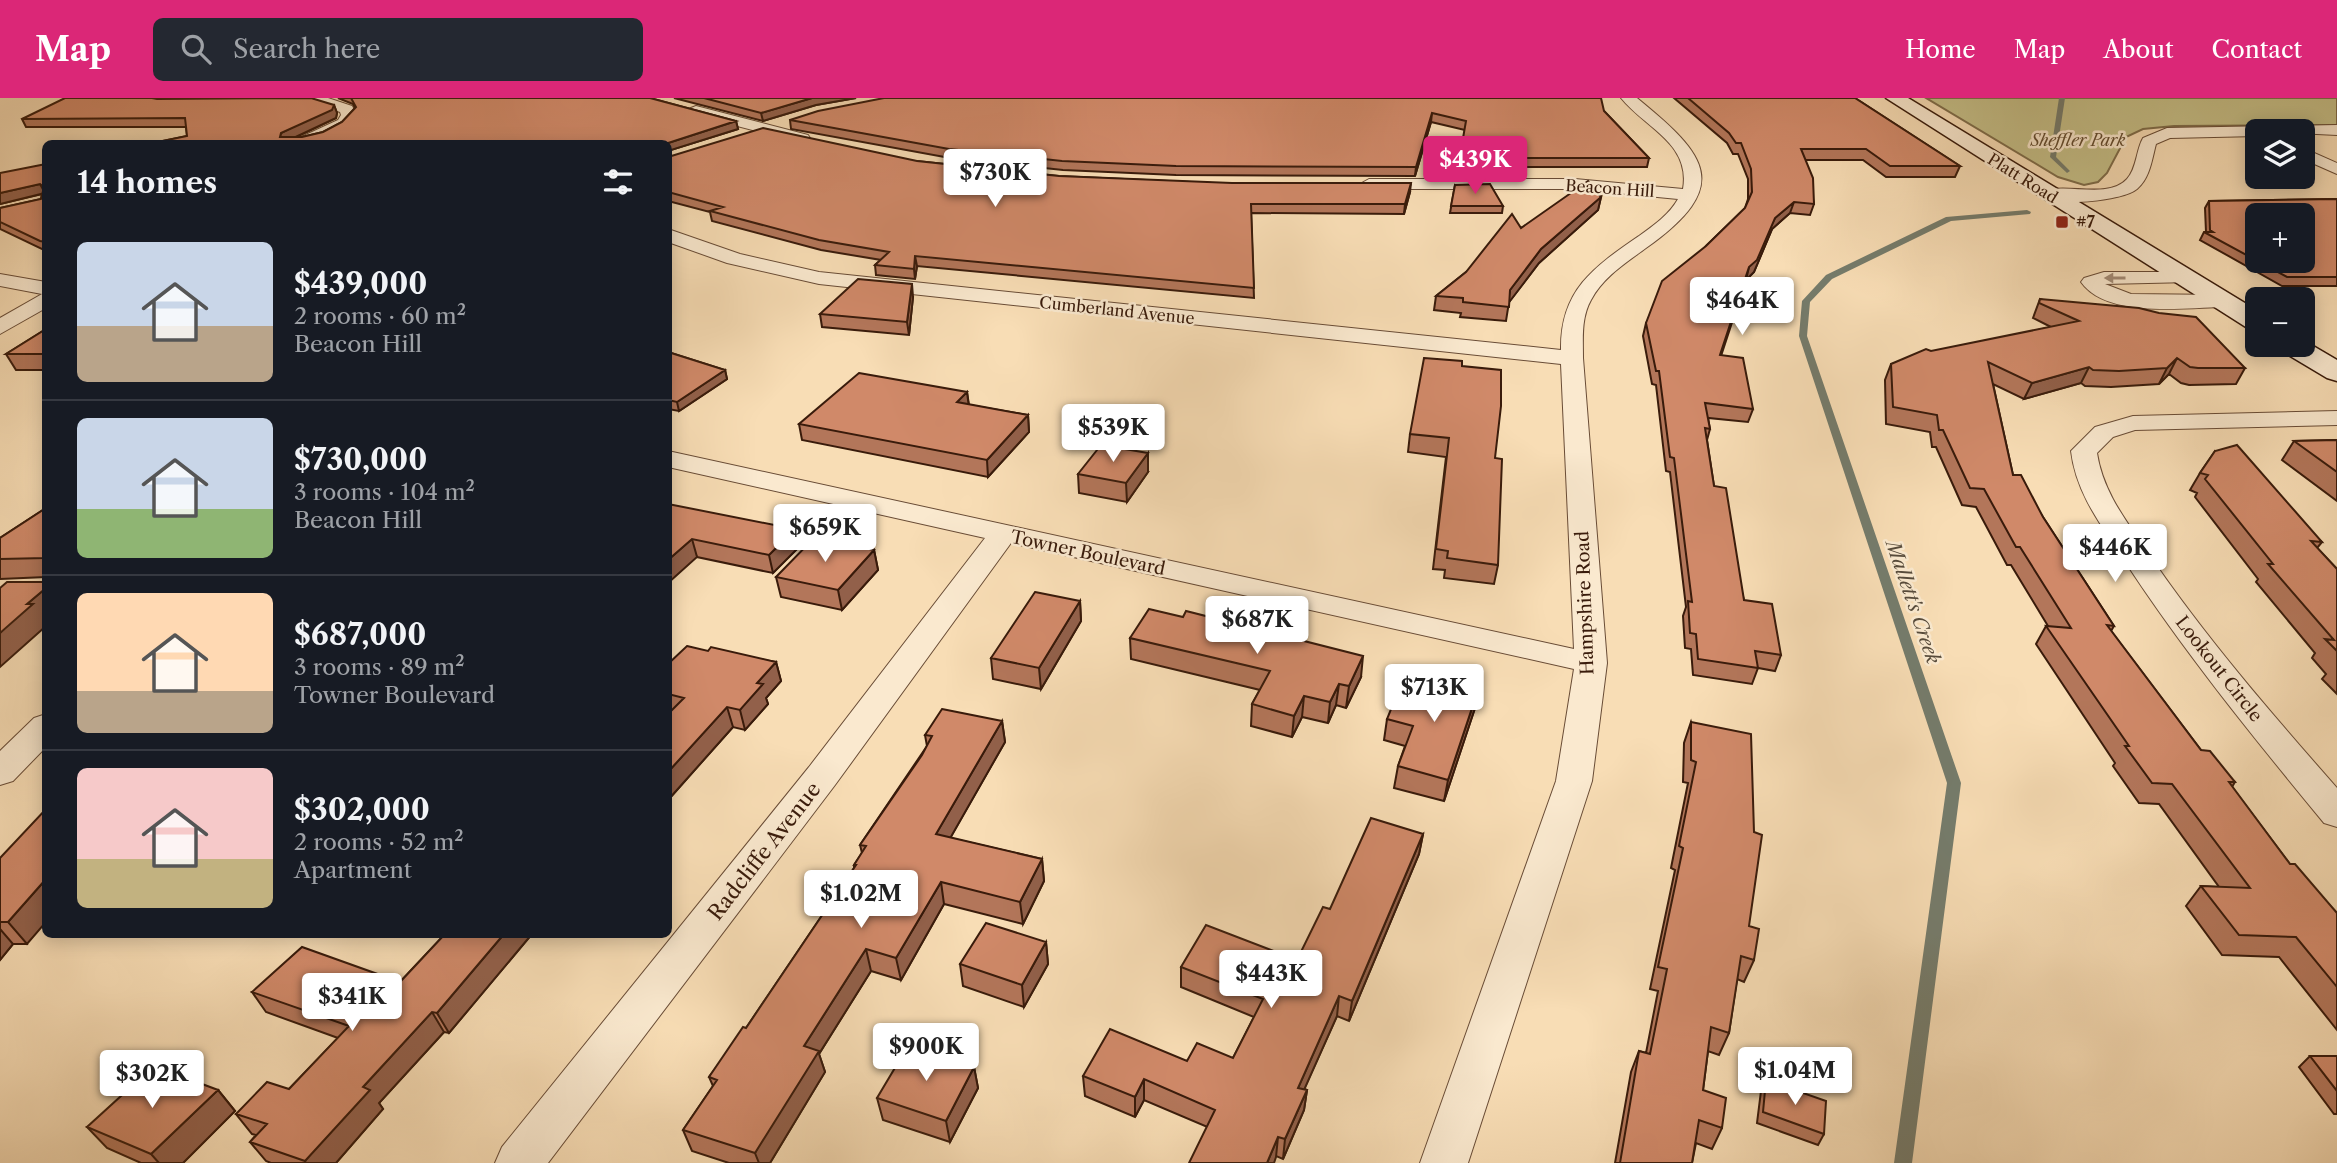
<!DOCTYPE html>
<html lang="en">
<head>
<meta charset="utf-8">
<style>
	:root { --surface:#171b24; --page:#242831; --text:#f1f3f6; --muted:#9ea1a6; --line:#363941; --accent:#db2777 }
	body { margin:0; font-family:"Libre Caslon Text",serif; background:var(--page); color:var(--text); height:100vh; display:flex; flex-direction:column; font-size:26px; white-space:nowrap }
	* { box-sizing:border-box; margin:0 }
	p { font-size:23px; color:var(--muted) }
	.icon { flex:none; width:38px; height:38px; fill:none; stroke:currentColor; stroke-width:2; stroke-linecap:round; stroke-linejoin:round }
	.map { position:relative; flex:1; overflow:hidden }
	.sheet { position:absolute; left:42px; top:42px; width:630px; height:798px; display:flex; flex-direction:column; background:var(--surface); border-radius:10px; box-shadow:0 4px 18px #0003 }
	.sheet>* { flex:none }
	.controls { position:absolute; left:2245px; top:21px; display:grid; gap:14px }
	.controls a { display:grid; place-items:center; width:70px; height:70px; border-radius:10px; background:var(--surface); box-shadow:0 4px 18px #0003; font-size:35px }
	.price { position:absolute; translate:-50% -60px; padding:0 16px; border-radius:7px; background:#fff; color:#222; font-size:23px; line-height:46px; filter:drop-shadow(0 2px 4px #0008) }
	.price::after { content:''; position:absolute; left:50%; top:42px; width:21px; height:16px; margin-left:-10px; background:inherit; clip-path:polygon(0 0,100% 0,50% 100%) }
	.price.current { background:var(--accent); color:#fff }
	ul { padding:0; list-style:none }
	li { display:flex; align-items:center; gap:21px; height:175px; padding:0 35px }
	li+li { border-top:2px solid var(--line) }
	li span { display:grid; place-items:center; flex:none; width:196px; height:140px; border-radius:10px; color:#555 }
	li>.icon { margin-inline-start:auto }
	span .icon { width:84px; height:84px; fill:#fffc; stroke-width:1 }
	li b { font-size:30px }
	h2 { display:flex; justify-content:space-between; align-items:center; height:84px; padding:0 35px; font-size:30px }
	header { display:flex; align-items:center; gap:42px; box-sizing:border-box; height:98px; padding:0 35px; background:var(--accent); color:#fff }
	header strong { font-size:33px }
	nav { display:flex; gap:38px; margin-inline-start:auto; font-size:24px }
	.search { width:490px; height:63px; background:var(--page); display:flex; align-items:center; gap:18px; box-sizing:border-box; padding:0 24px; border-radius:10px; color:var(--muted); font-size:26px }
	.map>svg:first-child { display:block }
	.green { fill:#c5bf88; stroke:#7f6d4a; stroke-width:2 }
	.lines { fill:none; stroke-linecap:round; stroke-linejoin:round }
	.stream { fill:#757c6c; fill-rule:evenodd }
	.street-casing { stroke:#694c36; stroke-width:2 }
	.secondary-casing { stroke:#391b0b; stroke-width:3 }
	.street { fill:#fae9cf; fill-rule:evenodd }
	.secondary { fill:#fae9cf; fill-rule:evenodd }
	.wall { fill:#b3765a; stroke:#391b0b; stroke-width:2 }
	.shaded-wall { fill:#92604a; stroke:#391b0b; stroke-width:2 }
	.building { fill:#d08969; stroke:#391b0b; stroke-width:2; fill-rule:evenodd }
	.oneway { fill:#a38c77 }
	.poi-dot { fill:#8f2418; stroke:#fae9cf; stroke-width:2.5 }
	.labels { text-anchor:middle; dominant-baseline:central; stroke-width:5; stroke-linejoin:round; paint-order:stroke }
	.far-park-label { font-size:16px; font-style:italic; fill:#634c30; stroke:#fae9cf }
	.far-street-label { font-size:16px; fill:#391b0b; stroke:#fae9cf }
	.far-poi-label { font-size:16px; font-weight:bold; fill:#391b0b; stroke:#fae9cf; text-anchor:start }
	.street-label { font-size:18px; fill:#391b0b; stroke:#fae9cf }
	.water-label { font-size:19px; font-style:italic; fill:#574b3b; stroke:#fae9cf }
	.near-street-label { font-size:21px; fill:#391b0b; stroke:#fae9cf }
</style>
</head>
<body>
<header>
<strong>Map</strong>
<div class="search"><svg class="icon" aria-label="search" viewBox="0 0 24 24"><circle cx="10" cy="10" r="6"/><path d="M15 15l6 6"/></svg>Search here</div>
<nav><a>Home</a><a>Map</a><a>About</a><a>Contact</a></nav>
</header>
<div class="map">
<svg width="2337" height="1065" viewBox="0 0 2337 1065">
	<rect width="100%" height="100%" fill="#f8ddb5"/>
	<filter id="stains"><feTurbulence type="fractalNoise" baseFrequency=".00286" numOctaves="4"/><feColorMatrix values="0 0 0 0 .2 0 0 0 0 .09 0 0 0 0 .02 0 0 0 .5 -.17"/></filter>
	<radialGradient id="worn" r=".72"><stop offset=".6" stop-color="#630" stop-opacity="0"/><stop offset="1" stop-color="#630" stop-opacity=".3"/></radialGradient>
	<path class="green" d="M1926,0H2337V27L2174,28L2143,31L2126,39L2107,75L2098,84L2084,87L2058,79Z"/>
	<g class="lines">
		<path class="stream" d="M2059,0H2065L2056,59L2070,73L2067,75L2050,59Z
			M2027,112L2031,114L2030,116L1951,123L1832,181L1810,204L1807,238L1961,685L1912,1065H1894L1947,685L1799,238L1802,203L1826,177L1946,119Z"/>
		<defs>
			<path id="street" d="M272,0H328L352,8L357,17C343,39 311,46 286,46L338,22L341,17L340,14L322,8L278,6L273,5Z
				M1621,0H1637C1708,58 1733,88 1646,150C1626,165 1603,179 1591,202C1581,220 1583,240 1583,260L1607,565L1592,683L1468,1065H1420L1556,683L1574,571L1011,445L835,687L548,1065H495L502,1049L809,669L985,440L668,369V353L1574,551L1561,266L819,186L727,165L668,144V131L740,156L819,174L1561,252C1560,192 1594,169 1639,138C1653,128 1669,117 1678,101L1575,91H1369L1360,86L1369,81H1575L1683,91C1691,45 1645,30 1621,0Z
				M696,8L808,37L810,40L802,45L691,16L688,13L691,10Z
				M2337,27V37L2258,33V38L2170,40L2156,46C2152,61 2150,80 2137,91C2123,103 2053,110 2041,97C2056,80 2106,104 2127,81C2137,70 2136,52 2143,40L2167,30Z
				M2303,50L2337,65V76L2303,61Z
				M2104,174H2184L2191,176L2194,180L2191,184L2105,186L2131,196L2222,197L2229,199L2233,203L2229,207L2222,209C2182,210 2106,220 2081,184L2084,180Z
				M0,176L46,184V210L0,236V220L42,196L0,188Z
				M2337,313V327L2135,332L2113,339L2097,355C2103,395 2128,425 2150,458C2206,540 2271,615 2337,690V729L2324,725C2254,640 2184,554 2124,462C2101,427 2076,395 2071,353L2095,329L2133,318Z
				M46,616V649L13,683L0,687V653L34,620Z"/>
			<path id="secondary" d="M1886,0H1908L2258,213V233L2249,231Z
				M2303,242L2337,262V283L2327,280L2282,253L2278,247H2303Z"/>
		</defs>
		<use href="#street" class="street-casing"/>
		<use href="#secondary" class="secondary-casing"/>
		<use href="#street" class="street"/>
		<use href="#secondary" class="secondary"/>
	</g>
	<path class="wall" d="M338,0H650L736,23L738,31L668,53V46H148L187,38L186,29H26L22,21L157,1L334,7L337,15L336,20L296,39H302L323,34L342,24L355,10L353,6Z
		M674,0H856L816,7L763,23Z
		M1674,0H1855L1960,68L1955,79H1886L1863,62H1805L1814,106L1810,117L1790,115L1772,131L1754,174L1746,182L1721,258L1753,311L1748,324L1708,320L1710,331L1707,342L1714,388L1744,502L1781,557L1775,573L1758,570L1752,586L1693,577L1691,551L1685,550L1683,518L1686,509L1670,374L1666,373L1656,287L1652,286L1643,238L1646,225L1706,148L1745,110L1748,101V81L1738,56H1733L1727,45Z
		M1604,13L1649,60L1647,69H1480L1479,78H1457L1465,32L1431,24L1415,78L1176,77L1063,72L950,60L791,31L790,22Z
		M668,59L917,63L1059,78L1410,94L1404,116L1251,115L1254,200L917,168L915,181L876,177L875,167L881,162L821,152L712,123L710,114L668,103Z
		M46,66V153L0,131V110L41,101L42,96L0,106Z
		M1455,87L1503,108L1502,115H1450Z
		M1601,99L1598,112L1539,165L1509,204L1506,223L1460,219L1461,215L1434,212L1436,198L1521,130Z
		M2337,101V188H2282L2200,142L2204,134H2206L2205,110L2209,103Z
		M913,199L909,237L822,229L820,216Z
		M2040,201L2245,270L2236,286L2189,287L2181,285L2169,276L2159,286L2111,289L2085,288L2081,285L2024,301L1993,286L2013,377L2043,419L2114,528L2111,533L2201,652L2235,684L2232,689L2290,766L2337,815V932L2279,859L2222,857L2186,808L2201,788L2219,789L2159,706L2139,705L2113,668L2115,665L2036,546L2046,528H2048L2011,467H2007L1976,409L1962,407L1936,349H1932L1930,334L1886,326L1885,282L1891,266L2051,229L2033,220Z
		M46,231V272H16L6,256Z
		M668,254L725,272L727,281L679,313L668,311Z
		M1462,268L1495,360L1498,467L1494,486L1444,480L1445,472L1433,471L1446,359L1408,354L1410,336Z
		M967,294L969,307L1028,317L1029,334L988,379L802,342L799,326Z
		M2337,342V403L2282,362L2294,343Z
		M2215,353L2322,444L2317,450L2337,471V596L2322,581L2326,576L2312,560L2315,555L2256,484L2258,481L2195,399L2197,395L2190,392L2200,375Z
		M1148,374L1127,404L1079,395L1078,376Z
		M668,406L799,449L773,475L697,459Z
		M46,410V479L0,481V440Z
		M874,452L878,472L842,512L781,499L776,479Z
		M1080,503L1081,523L1041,591L993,581L991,560Z
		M1130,540L1361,579L1346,610L1336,607L1328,625L1302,619L1292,639L1251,628L1252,606L1260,592L1131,561Z
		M708,553L776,564L781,583L766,600L768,606L745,632L733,629L668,702V616L670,614H668V566Z
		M1479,589L1475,610L1444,703L1394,690L1398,668L1405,648L1384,642L1387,621L1425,596Z
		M1002,623L1005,644L950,740L1042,761L1044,783L1023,826L944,806L901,882L871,873L819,956L825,974L770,1065H729L692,1053L683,1032L713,988L709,979L746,930L854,770V767L862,755L860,747L927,648L925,637Z
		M1691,624L1749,828L1754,862L1744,884L1737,881L1729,935L1719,957L1708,953L1703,992L1722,1030L1712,1051L1696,1045L1692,1065H1615L1631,974L1639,953L1646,955L1658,893L1650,891L1675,772L1671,770L1688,685L1683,684L1684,645Z
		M1423,736L1419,756L1349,923L1337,918L1304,991L1307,992L1304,1012L1283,1061L1144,1002L1135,1019L1085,998L1083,978L1187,963L1233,960L1254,919L1181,889V869L1297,862L1330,811Z
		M0,760L27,846H13L0,862Z
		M445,836H532L449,935L444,934L379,1005L383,1011L336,1065H271L266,1063L250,1044L256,1037L252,1036L236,1016L289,991L338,940L266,914L252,894L400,884Z
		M1046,844L1048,866L1024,909L963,888L960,866Z
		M2310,958H2337V1016H2334L2299,969Z
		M974,969L978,990L950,1044L883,1022L877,1000Z
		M1766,982L1824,1036L1818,1047L1757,1025L1761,993Z
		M218,992L235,1013L183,1065H141L107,1050L87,1029Z"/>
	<path class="shaded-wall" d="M812,0H856L816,7L763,23L761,15Z
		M334,7L337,15L336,20L285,44L280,39L281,35Z
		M1432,15L1431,24L1415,78L1416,69Z
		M736,23L738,31L668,53V46H665Z
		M1411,85L1410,94L1404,116L1405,106Z
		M40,86L45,95L0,106V95Z
		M1601,99L1598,112L1539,165L1507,207L1510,192L1541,151Z
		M1794,104L1790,115L1772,131L1754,174L1746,182L1749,169L1775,120Z
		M915,158L917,168L915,181L914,171Z
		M912,186L913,199L909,237L907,224Z
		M2177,260L2169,276L2159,286L2167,270Z
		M2089,269L2081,285L2024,301L2032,285Z
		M725,272L727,281L679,313L677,304Z
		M967,294L969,310L957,304Z
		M1028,317L1029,334L988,379L987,362Z
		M1148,355V374L1127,404L1126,385Z
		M795,431L799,449L773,475L769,457Z
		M692,441L697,459L668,485V462Z
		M874,452L878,472L842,512L838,492Z
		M46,490V528L0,569V535L27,506Z
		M1080,503L1081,523L1041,591L1039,570Z
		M1363,558L1361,579L1346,610L1349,588Z
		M776,564L781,583L766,600L768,606L745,632L740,612L757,585Z
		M1339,586L1336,607L1328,625L1330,604Z
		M1479,589L1475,610L1444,703L1448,682Z
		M1304,598L1302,619L1292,639L1294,618Z
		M727,609L733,629L668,702V674Z
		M1002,623L1005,644L940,758L936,736Z
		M1423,736L1419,756L1349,923L1352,903Z
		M1042,761L1044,783L1023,826L1020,804Z
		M46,781V824L27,846L8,824Z
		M941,784L944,806L901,882L896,860Z
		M0,831L13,846L0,862Z
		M504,836H532L449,935L437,915Z
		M1046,844L1048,866L1024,909L1022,887Z
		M866,851L871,873L819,956L825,974L770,1065H759L755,1055L804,948Z
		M1339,898L1337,918L1296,1010L1298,990Z
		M432,914L444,934L379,1005L383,1011L336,1065H306L305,1063L363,989Z
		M974,969L978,990L950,1044L946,1023Z
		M1144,981V1002L1135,1019V999Z
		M218,992L235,1013L183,1065H159L151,1056Z
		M1307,992L1304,1012L1283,1061L1285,1041Z
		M1278,1039L1276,1059L1274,1065H1267Z"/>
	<path class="building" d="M65,0H152L157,1L311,0L334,7L332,12L281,35L280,39H302L323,34L342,24L356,9L351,0H650L736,23L665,46H378L370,44L364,46H148L187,38L185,20L22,21Z
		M704,0H812L761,15Z
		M884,0H1601L1604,13L1649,60H1475L1480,69H1458L1466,23L1432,15L1416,69L1176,68L1062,63L949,51L790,22L818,13Z
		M1688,0H1855L1960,68H1890L1866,51H1801L1813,80L1814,106L1794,104L1775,120L1757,162L1749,169L1720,257L1743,260L1753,311L1705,305L1710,331L1705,330L1714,388L1726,390L1744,502L1772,506L1781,557L1755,553L1758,570L1698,561L1696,536L1690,535L1688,503L1692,504L1674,360L1670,359L1659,273H1656L1646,225L1662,183L1706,148L1745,110L1752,94L1751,71L1741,45H1736L1729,35Z
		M763,30L917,63L1059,78L1232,85H1411L1405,106H1251L1254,190L915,158L914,171L875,167L889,154L819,142L710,113L723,109L668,94V59Z
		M46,66V144L40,143L0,124V110L41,101L44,89L40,86L0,95V75Z
		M1588,83L1601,99L1541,151L1510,192L1509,209L1463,204V200L1436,198L1466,174L1512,116L1521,130Z
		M1490,86L1503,108H1451L1455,87Z
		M2337,101V179H2287L2204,134H2213L2210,132L2209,103ZM2258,117H2303V163H2258Z
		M858,181L912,186L907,224L820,216Z
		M2040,201L2139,210L2159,215L2196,219L2245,270H2198L2190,269L2177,260L2167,270L2119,273L2093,272L2089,269L2032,285L1988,264L2013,377H2021L2043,419L2114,528L2107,527L2201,652L2210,653L2235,684H2229L2290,766H2295L2337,815V889L2296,839L2239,837L2201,788L2250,790L2172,686L2152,685L2125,648H2129L2046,528L2071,530L2020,449H2016L1984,391L1970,390L1943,332H1939L1937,317L1893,309L1891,266L1926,251L1931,253L2079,223L2039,205Z
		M46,231V256H6Z
		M668,254L725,272L677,304L668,302Z
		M1424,260L1462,263V268L1501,272V308L1495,360L1502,361L1498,467L1447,460L1448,453L1436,451L1449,340L1410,336Z
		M859,275L967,294L957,304L1028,317L987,362L799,326Z
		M2337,342V374L2294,343Z
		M1101,347L1148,355L1126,385L1078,376Z
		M2237,347L2322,444L2311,443L2337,471V553L2325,541L2334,542L2268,466H2273L2205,381L2208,377L2200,375L2215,353Z
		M668,406L795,431L769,457L692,441L668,462Z
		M46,410V460L0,461V440Z
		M814,440L874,452L838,492L776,479Z
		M7,484H46V490L27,506H33L0,535V490Z
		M1035,494L1080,503L1039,570L991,560Z
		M1149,511L1183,519L1186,513L1363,558L1349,588L1339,586L1330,604L1304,598L1294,618L1252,606L1270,573L1130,540Z
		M687,548L708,553L711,549L776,564L757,585L763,586L740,612L727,609L668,674V616L684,600L668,596V566Z
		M1432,578L1479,589L1448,682L1398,668L1413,628L1387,621L1400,589L1425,596Z
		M942,611L1002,623L936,736L1042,761L1020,804L941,784L896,860L866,851L804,948L819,953L755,1055L683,1032L717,982L709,979L743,929L746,930L856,767H854L866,748L860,747L922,657L932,638L925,637Z
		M1691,624L1751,636L1754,734L1762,737L1749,828L1759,831L1754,862L1741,858L1729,935L1711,929L1703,992L1726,1000L1722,1030L1699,1022L1692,1065H1620L1639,953L1650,956L1667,871L1658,869L1683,750L1679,748L1696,664L1691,662Z
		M46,711V781L8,824H0V760Z
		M1371,720L1423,736L1352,903L1339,898L1298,990L1307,992L1285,1041L1278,1039L1267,1065H1189L1215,1012L1144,981L1135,999L1083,978L1110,931L1187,963L1197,945L1233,960L1263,901L1181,869L1206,827L1297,862L1323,809L1330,811Z
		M986,825L1046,844L1022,887L960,866Z
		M445,836H504L437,915L432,914L363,989L370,992L305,1063L250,1044L267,1026L236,1016L267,984L289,991L349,928L252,894L302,849L400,884Z
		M908,948L974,969L946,1023L877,1000Z
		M2310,958H2337V993Z
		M154,968L218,992L151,1056L87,1029Z
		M1766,982L1826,1003L1824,1036L1763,1014Z"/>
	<defs><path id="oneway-solid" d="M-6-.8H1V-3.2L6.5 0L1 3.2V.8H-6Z" transform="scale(1.75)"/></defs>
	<use class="oneway" href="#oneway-solid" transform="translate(2115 180) rotate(180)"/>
	<rect class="poi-dot" x="2055" y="117" width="14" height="14" rx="3.5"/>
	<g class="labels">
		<g class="far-park-label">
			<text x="2078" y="42">Sheffler Park</text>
		</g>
		<g class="far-street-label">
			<text transform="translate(2023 80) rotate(32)">Platt Road</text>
			<text transform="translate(1610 90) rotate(4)">Beacon Hill</text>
			<text transform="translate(1117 212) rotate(6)">Cumberland Avenue</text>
		</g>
		<g class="far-poi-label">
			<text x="2076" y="124">#7</text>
		</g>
		<g class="street-label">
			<text transform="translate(1088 455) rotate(12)">Towner Boulevard</text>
			<text transform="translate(1585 505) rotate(-92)">Hampshire Road</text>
			<text transform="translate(2219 571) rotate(52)">Lookout Circle</text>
		</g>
		<g class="water-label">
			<text transform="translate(1913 504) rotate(71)">Mallett's Creek</text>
		</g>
		<g class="near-street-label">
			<text transform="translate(764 753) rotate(-52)">Radcliffe Avenue</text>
		</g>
	</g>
	<rect width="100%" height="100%" filter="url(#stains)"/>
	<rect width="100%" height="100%" fill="url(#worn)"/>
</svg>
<div class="controls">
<a><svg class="icon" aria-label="layers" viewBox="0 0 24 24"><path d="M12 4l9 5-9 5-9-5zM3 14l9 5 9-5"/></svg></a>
<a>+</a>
<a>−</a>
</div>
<b class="price current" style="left:1475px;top:98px">$439K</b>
<b class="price" style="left:995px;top:111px">$730K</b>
<b class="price" style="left:1742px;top:239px">$464K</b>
<b class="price" style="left:1113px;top:366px">$539K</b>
<b class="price" style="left:825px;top:466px">$659K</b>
<b class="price" style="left:2115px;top:486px">$446K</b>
<b class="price" style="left:1257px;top:558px">$687K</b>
<b class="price" style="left:1434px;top:626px">$713K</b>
<b class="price" style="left:861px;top:832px">$1.02M</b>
<b class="price" style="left:1271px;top:912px">$443K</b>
<b class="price" style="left:352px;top:935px">$341K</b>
<b class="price" style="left:926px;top:985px">$900K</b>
<b class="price" style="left:1795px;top:1009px">$1.04M</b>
<b class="price" style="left:152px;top:1012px">$302K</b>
<section class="sheet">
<h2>14 homes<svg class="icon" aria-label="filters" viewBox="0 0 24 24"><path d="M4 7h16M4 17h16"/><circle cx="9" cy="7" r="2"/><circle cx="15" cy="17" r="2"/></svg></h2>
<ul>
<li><span style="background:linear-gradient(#c9d6e8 60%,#b9a48a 0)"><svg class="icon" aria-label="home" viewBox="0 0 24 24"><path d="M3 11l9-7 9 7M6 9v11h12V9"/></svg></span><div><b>$439,000</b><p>2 rooms · 60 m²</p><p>Beacon Hill</p></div></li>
<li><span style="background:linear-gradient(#c9d6e8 65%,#8fb573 0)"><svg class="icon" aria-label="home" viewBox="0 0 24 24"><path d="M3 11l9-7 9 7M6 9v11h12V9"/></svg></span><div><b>$730,000</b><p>3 rooms · 104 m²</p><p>Beacon Hill</p></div></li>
<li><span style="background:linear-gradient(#ffd9b3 70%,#b9a48a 0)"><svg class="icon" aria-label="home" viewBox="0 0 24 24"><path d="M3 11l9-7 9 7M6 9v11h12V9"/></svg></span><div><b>$687,000</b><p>3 rooms · 89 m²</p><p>Towner Boulevard</p></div></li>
<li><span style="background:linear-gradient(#f6c9c9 65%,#c2b280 0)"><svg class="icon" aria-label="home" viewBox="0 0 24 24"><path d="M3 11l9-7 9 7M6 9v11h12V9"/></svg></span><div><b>$302,000</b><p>2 rooms · 52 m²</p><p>Apartment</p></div></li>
</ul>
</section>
</div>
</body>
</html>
